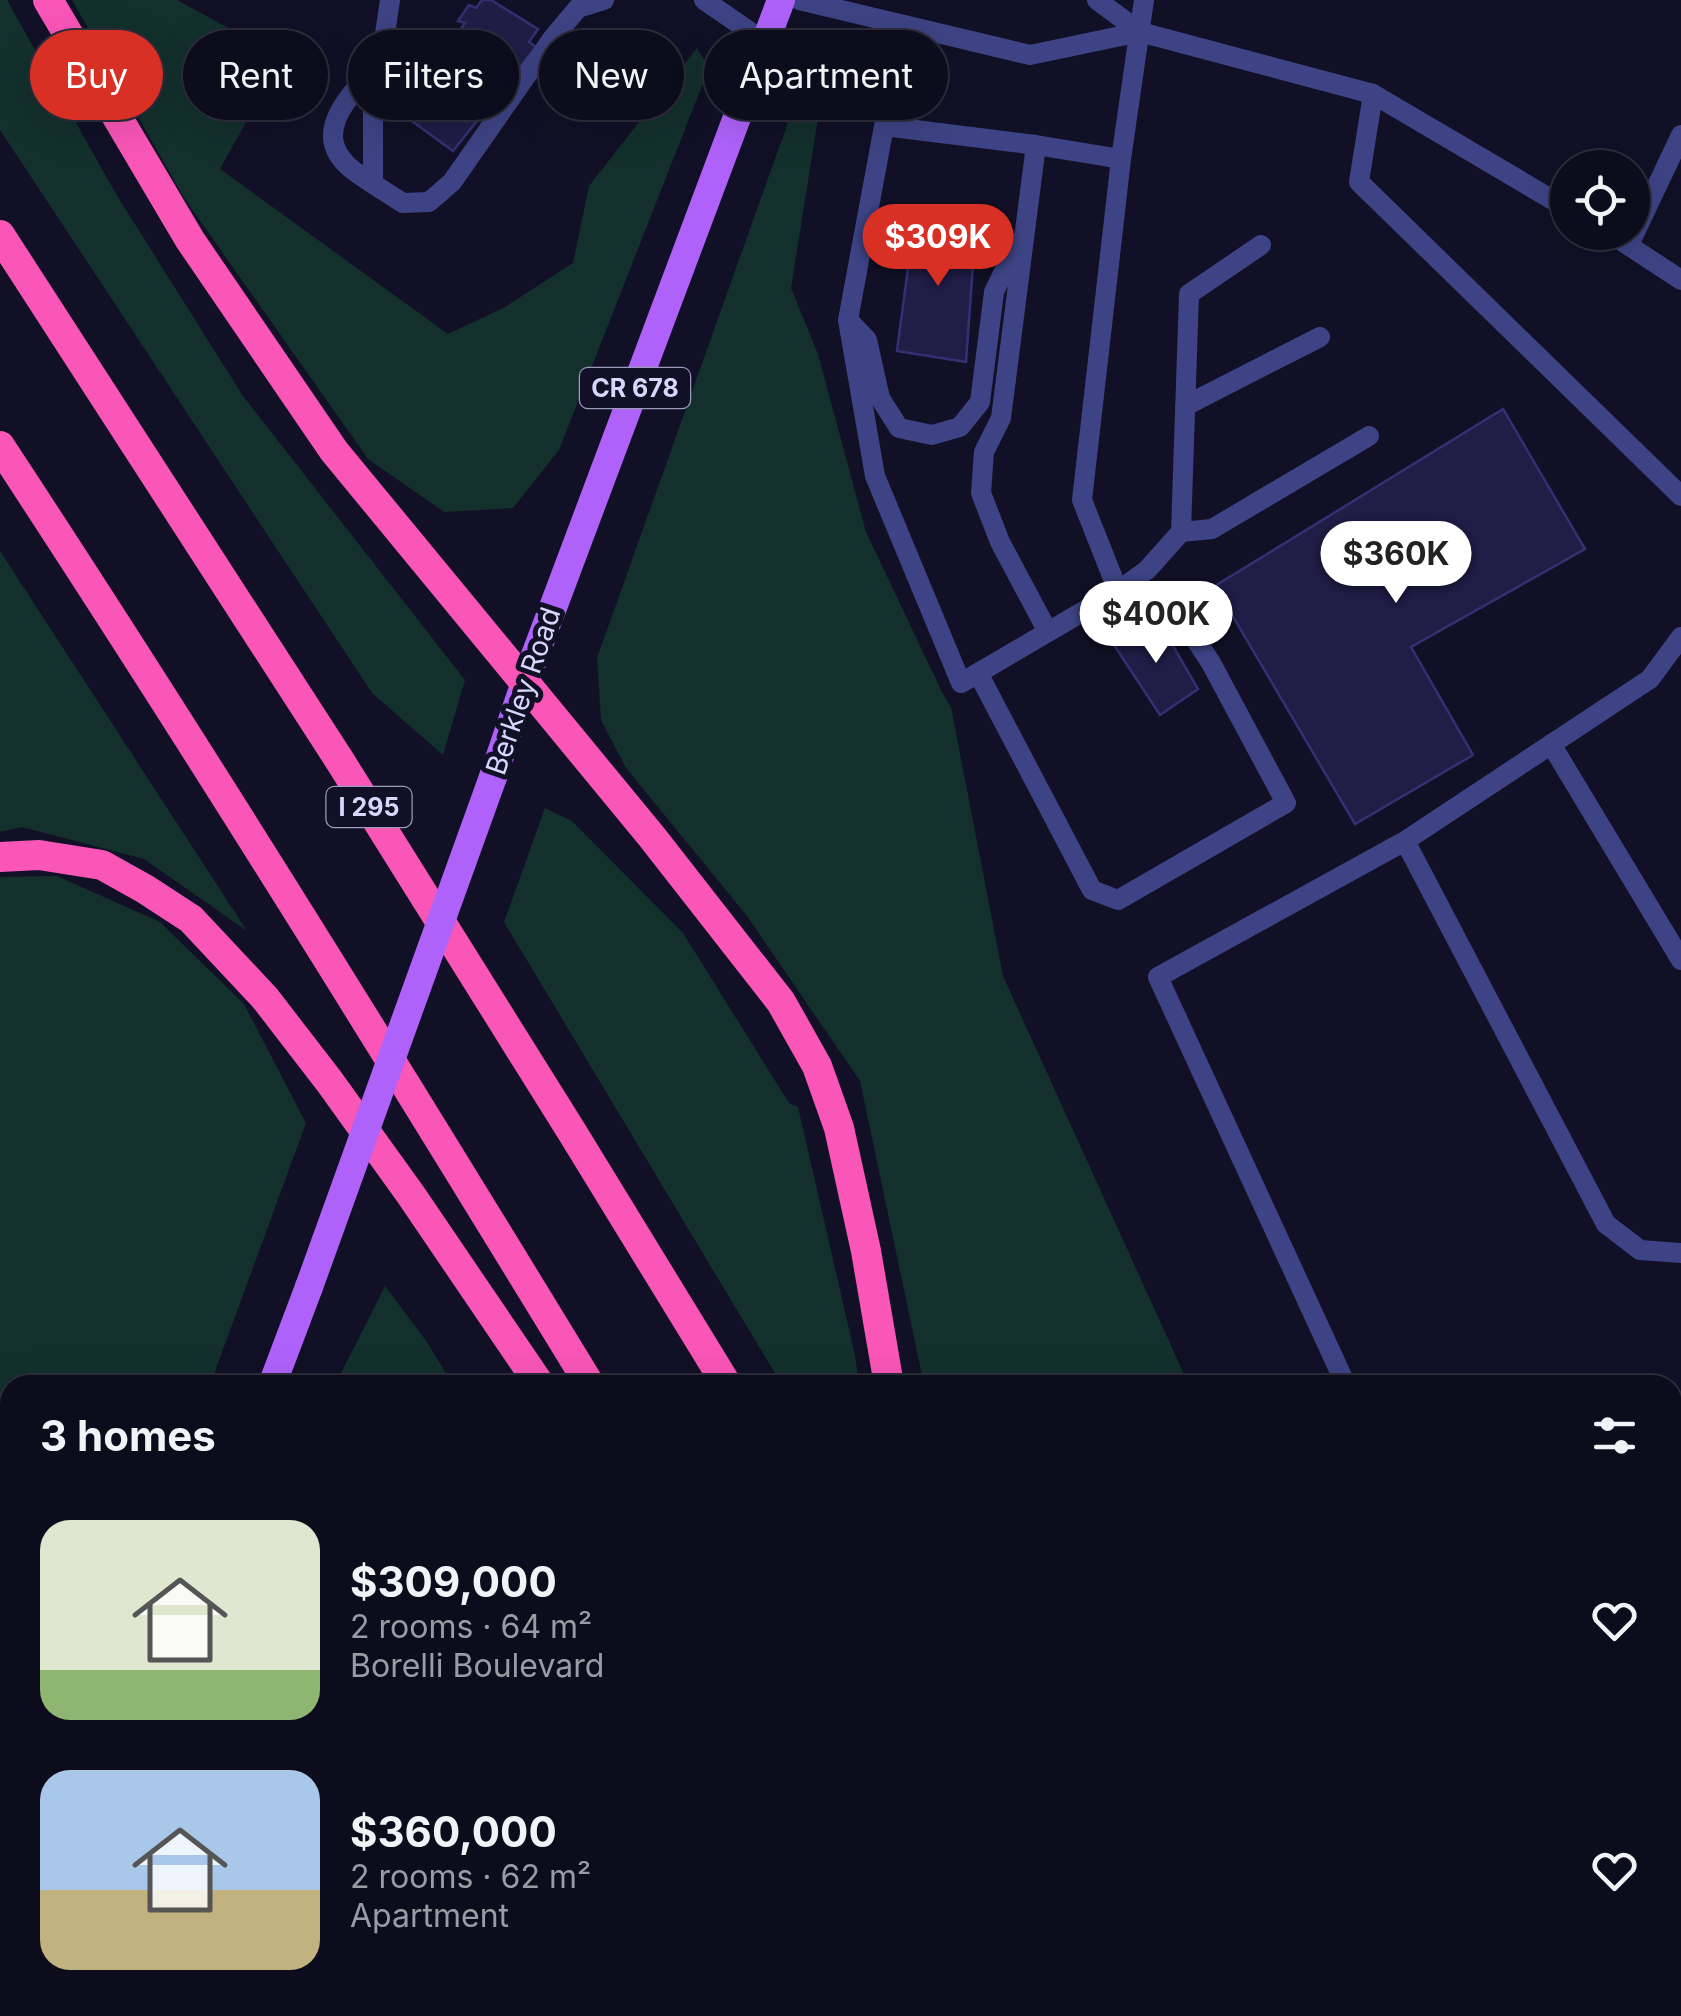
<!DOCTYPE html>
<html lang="en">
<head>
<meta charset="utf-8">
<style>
	:root { --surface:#0d0c1c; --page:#161525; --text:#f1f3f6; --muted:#9a9ba3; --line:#2d2c3b; --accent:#d93025 }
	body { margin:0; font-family:Inter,sans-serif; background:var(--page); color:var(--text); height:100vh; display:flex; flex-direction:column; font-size:38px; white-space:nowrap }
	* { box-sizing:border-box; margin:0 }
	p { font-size:32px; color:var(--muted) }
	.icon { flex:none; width:55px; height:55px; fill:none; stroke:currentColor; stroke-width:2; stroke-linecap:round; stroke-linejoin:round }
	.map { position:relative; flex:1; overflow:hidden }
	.side { position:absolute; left:0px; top:1375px; width:1682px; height:642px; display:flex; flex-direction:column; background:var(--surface); border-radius:30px 30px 0 0; box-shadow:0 10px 40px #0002,0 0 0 2px var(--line) }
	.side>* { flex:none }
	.top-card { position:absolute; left:30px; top:30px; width:1000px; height:90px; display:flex; gap:20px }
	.buttons { position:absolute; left:1550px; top:150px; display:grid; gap:20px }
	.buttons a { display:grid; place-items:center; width:100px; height:100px; border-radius:50%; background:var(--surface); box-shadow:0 10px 40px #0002,0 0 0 2px var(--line); font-size:50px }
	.price { position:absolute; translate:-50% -85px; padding:0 22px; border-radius:35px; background:#fff; color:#222; font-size:32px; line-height:65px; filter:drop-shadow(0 2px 5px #0008) }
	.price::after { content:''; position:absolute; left:50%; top:60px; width:30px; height:22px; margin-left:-15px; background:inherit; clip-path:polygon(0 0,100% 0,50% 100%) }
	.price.active { background:var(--accent); color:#fff }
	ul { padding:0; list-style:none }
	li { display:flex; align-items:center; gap:30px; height:250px; padding:0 40px }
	li span { display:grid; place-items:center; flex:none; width:280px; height:200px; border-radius:30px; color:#555 }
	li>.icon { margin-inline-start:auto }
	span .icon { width:120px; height:120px; fill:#fffc; stroke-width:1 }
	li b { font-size:42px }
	h2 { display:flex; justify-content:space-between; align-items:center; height:120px; padding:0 40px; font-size:42px }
	.tag { padding:0 35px; border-radius:45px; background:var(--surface); box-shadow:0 10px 40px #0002,0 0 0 2px var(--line); font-size:35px; line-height:90px }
	.tag.active { background:var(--accent); color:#fff }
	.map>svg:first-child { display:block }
	.green { fill:#13302c }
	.building { fill:#201d47; stroke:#353072; stroke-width:2.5 }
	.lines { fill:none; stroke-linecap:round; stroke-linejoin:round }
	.service { stroke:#3d4384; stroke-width:20 }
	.minor { stroke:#3d4384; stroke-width:20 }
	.secondary { stroke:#727efa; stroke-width:20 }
	.primary { stroke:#af62fa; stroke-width:28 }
	.motorway { stroke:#f956b8; stroke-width:30 }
	.primary-bridge { stroke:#af62fa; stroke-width:28 }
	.labels { text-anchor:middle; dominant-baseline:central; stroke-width:10; stroke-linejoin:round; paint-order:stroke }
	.shield { fill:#111026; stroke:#9c9bbd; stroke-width:2.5 }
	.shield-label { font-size:25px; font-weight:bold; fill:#d7d7fe }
	.street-label { font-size:28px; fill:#d7d7fe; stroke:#111026 }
</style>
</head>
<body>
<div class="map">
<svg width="1681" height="2016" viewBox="0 0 1681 2016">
	<rect width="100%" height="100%" fill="#111026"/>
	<path class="green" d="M0,0H7L116,194L243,396L465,680L443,755L372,693L0,130Z
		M72,0H177L282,57L220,169L448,334L505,307L573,263L589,186L697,48L709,68L559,450L513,508L444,512L368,459L184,198Z
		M812,55L826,68L791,288L818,354L866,532L942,692L951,707L1003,976L1189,1385H924L860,1081L747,916L626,768L601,720L597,658Z
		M0,551L247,931L144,859L22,827L0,832Z
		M545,808L572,821L683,933L789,1103L798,1107L855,1355L859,1385H782L504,922Z
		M57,876L160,922L244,1004L306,1123L210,1385H10V1445L0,1440V877Z
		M385,1286L427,1342L453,1385H335Z
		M0,1562L10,1567V1841L0,1834Z
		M1681,1873V2016H1205L1201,2008H1672L1673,1877Z
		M106,2008H824L829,2016H103Z"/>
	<path class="building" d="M482,0H491L538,29L529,42L536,47L453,151L402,114L465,23L458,21L469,5L476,8Z
		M915,215L976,223L966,362L897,351Z
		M1503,409L1585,549L1411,647L1473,755L1355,824L1215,586Z
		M1157,618L1198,689L1160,715L1112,642Z"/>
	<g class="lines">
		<path class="service" d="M390,0L384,41L373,69V184L403,203L429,202L452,182L552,39L578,8L604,0
			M1373,94L1359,182L1681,496
			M1036,145L1001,418L984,452L981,493L1000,542L1048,632
			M1121,159L1082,500L1118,591L961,683L875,476L848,320L884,126L1036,145L1121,159L1144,0
			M373,184C364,178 354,172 347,165C312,131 351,95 373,69
			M1629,245L1681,135
			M849,321L867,340L880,398L899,428L932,435L960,427L980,402L994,292L1018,242
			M1185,406L1320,337
			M1181,532L1212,529L1369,436
			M1118,591L1147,570L1181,532L1189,294L1261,245
			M1681,637L1650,679L1405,841L1606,1224L1640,1250L1681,1253
			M978,673L1092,890L1118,900L1286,803L1211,663L1169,599L1118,591
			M1551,744L1681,960
			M1346,1385L1158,977L1405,841
			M1672,1680L1681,1676"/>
		<path class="minor" d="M704,0L765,42
			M799,0L1030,55L1140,32
			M1097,0L1140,32L1373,94L1568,209
			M1608,232L1681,280"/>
		<path class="secondary" d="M42,2016L45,2008"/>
		<path class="primary" d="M493,777L525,682L781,0
			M272,1385L309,1287"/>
		<path class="motorway" d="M48,0L190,240L334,451L652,837L781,1002L817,1066L839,1128L866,1251L889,1385
			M0,235L340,761L572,1132L727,1385
			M0,446C203,755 397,1069 590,1385
			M0,857L39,855L102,865L145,889L191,919L265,998L329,1081L411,1195L540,1385
			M0,1467L10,1472
			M0,1533L10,1537
			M910,2008L915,2016
			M945,2008L950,2016
			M1090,2008L1094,2016
			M1182,2008L1187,2016"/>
		<path class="primary-bridge" d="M309,1287L493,777"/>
	</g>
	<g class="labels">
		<g class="shield">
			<rect x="580" y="368" width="110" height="40" rx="8"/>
			<rect x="326.5" y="787" width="85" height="40" rx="8"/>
		</g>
		<g class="shield-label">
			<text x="635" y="388">CR 678</text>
			<text x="369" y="807">I 295</text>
		</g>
		<g class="street-label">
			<text transform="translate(523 691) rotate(-71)">Berkley Road</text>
		</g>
	</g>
</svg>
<div class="buttons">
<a><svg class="icon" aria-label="locate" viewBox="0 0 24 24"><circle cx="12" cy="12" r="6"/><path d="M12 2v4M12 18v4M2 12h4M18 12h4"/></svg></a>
</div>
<b class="price active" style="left:938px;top:289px">$309K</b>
<b class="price" style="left:1396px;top:606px">$360K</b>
<b class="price" style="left:1156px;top:666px">$400K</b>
<div class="top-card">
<a class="tag active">Buy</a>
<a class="tag">Rent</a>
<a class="tag">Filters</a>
<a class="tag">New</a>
<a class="tag">Apartment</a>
</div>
<section class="side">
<h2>3 homes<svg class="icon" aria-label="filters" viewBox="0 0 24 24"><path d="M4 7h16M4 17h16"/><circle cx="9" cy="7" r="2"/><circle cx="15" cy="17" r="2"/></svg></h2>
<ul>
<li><span style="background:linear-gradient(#dfe7d0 75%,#8fb573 0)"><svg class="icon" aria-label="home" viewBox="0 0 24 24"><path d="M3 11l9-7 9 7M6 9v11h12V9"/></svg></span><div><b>$309,000</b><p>2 rooms · 64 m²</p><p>Borelli Boulevard</p></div><svg class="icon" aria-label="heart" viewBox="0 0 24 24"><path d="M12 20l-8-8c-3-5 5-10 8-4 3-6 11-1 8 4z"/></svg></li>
<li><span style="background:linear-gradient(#a9c7e8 60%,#c2b280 0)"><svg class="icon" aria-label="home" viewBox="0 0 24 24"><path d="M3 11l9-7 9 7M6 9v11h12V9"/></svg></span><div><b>$360,000</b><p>2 rooms · 62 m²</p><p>Apartment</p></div><svg class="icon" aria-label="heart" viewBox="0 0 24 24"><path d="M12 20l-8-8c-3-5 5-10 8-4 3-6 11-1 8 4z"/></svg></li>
</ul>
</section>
</div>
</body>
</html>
